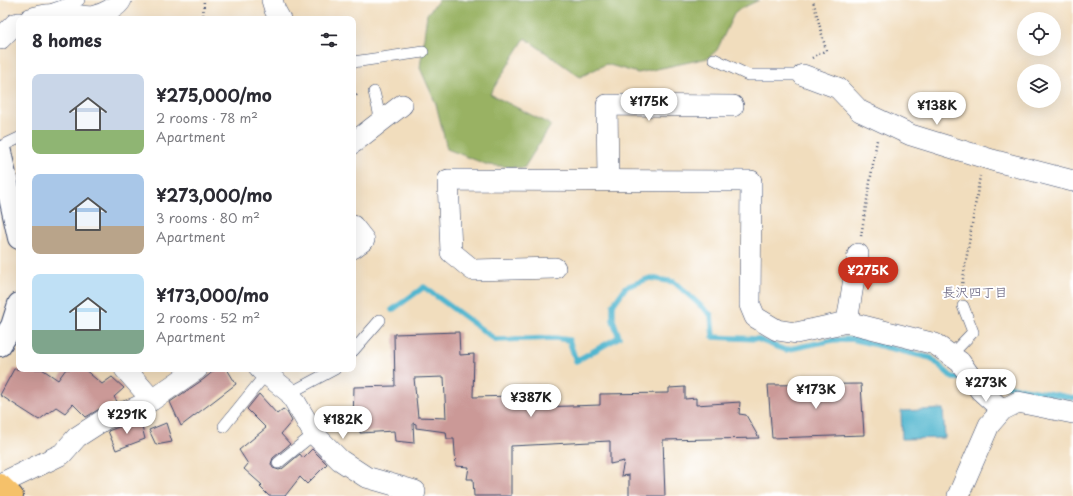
<!DOCTYPE html>
<html lang="en">
<head>
<meta charset="utf-8">
<style>
	:root { --surface:#fff; --page:#f2f2f3; --text:#2b2b33; --muted:#7c7c81; --accent:#c8321e }
	body { margin:0; font-family:"Playpen Sans","Klee One",sans-serif; background:var(--page); color:var(--text); height:100vh; display:flex; flex-direction:column; font-size:15px; white-space:nowrap }
	* { box-sizing:border-box; margin:0 }
	p { font-size:13px; color:var(--muted) }
	.icon { flex:none; width:22px; height:22px; fill:none; stroke:currentColor; stroke-width:2; stroke-linecap:round; stroke-linejoin:round }
	.map { position:relative; flex:1; overflow:hidden }
	.panel { position:absolute; left:16px; top:16px; width:340px; height:356px; display:flex; flex-direction:column; background:var(--surface); border-radius:8px; box-shadow:0 4px 16px #0002 }
	.panel>* { flex:none }
	.fabs { position:absolute; left:1017px; top:12px; display:grid; gap:8px }
	.fabs a { display:grid; place-items:center; width:44px; height:44px; border-radius:50%; background:var(--surface); box-shadow:0 4px 16px #0002; font-size:20px }
	.price { position:absolute; translate:-50% -34px; padding:0 9px; border-radius:14px; background:#fff; color:#222; font-size:13px; line-height:26px; filter:drop-shadow(0 1px 2px #0008) }
	.price::after { content:''; position:absolute; left:50%; top:24px; width:12px; height:9px; margin-left:-6px; background:inherit; clip-path:polygon(0 0,100% 0,50% 100%) }
	.price.selected { background:var(--accent); color:#fff }
	ul { padding:0; list-style:none }
	li { display:flex; align-items:center; gap:12px; height:100px; padding:0 16px }
	li span { display:grid; place-items:center; flex:none; width:112px; height:80px; border-radius:8px; color:#555 }
	li>.icon { margin-inline-start:auto }
	span .icon { width:48px; height:48px; fill:#fffc; stroke-width:1 }
	li b { font-size:17px }
	h2 { display:flex; justify-content:space-between; align-items:center; height:48px; padding:0 16px; font-size:17px }
	.map>svg:first-child { display:block }
	.forest { fill:#99b263; stroke:#5a7060 }
	.water { fill:#51b6cf; stroke:#367296 }
	.lines { fill:none; stroke-linecap:round; stroke-linejoin:round }
	.stream { stroke:#51b6cf; stroke-width:5.5 }
	.building { fill:#cb9997; fill-rule:evenodd }
	.service-casing { stroke:#3b496c; stroke-width:12 }
	.minor-casing { stroke:#3b496c; stroke-width:22 }
	.tertiary-casing { stroke:#3b496c; stroke-width:24 }
	.primary-casing { stroke:#3b496c; stroke-width:24 }
	.path { stroke:#3b496c; stroke-width:2.5; stroke-dasharray:1 3; stroke-linecap:butt }
	.service { stroke:#fff; stroke-width:11 }
	.minor { stroke:#fff; stroke-width:21 }
	.tertiary { stroke:#fff; stroke-width:22 }
	.primary { stroke:#f5c16b; stroke-width:22 }
	.labels { text-anchor:middle; dominant-baseline:central; stroke-width:4; stroke-linejoin:round; paint-order:stroke }
	.neighbourhood-label { font-size:13px; fill:#595472; stroke:#fff }
</style>
</head>
<body>
<div class="map">
<svg width="1073" height="496" viewBox="0 0 1073 496">
	<rect width="100%" height="100%" fill="#fff"/>
	<filter id="ink" filterUnits="userSpaceOnUse"><feTurbulence type="fractalNoise" baseFrequency=".025" numOctaves="2"/><feDisplacementMap in="SourceGraphic" scale="8" xChannelSelector="R" yChannelSelector="G"/><feConvolveMatrix kernelMatrix="1 2 1 2 8 2 1 2 1" color-interpolation-filters="sRGB"/></filter>
	<filter id="wash" filterUnits="userSpaceOnUse"><feTurbulence type="fractalNoise" baseFrequency=".012" numOctaves="4" result="noise"/><feDisplacementMap in="SourceGraphic" scale="16" xChannelSelector="R" yChannelSelector="G"/><feGaussianBlur stdDeviation="0.9" result="paint"/><feColorMatrix in="noise" values="0 0 0 0 0 0 0 0 0 0 0 0 0 0 0 0 0 1.4 0 .05"/><feComposite in="paint" operator="in"/></filter>
	<g filter="url(#wash)">
		<rect width="100%" height="100%" fill="#f1ddbd"/>
		<path class="forest" d="M439,0H759L740,9L734,14L717,50L708,58L638,73L606,64L580,77L525,38L490,94L551,125L524,168L488,165L447,149L436,104L420,68L427,14Z"/>
		<path class="water" d="M943,409L945,438L902,439L901,411Z"/>
		<g class="lines">
			<path class="stream" d="M392,310L424,287L496,340L555,338L569,340L576,361L619,337L613,320V305L626,287L650,278L674,282L711,315L713,337L757,339L785,350L833,340L852,339L931,358L953,378L966,379
				M981,381L1073,398"/>
		</g>
		<g id="blocks">
			<path class="building" d="M459,332L460,355L474,354L473,397L514,396L513,390L529,389V403L543,401L541,407L600,405V394L669,393V388L685,387V399L696,398V405L740,402L739,414L746,415L759,438L663,440L665,496H629V475L621,476L624,461L610,464V441L511,446V496H474L473,479H467L469,467L456,466L454,439H447L446,432L416,428V424L413,423L414,443L395,441L394,431L360,433V421H353L354,387L395,386L394,334ZM444,377L446,418L418,417L414,378Z
				M14,369H42L58,380L66,369H84L102,384L112,377L124,388L114,397L117,401L116,402L101,408L86,417L73,404L65,413L56,407L39,420L0,395Z
				M216,369H227L236,384L181,426L170,402L204,379Z
				M861,384L864,435L772,438L768,385Z
				M259,394L277,414L283,409L287,412L292,421L281,434L290,444L273,458L271,464L273,468L279,470L282,469L300,454L303,458L312,449L327,464L307,484L300,477L285,496H269L260,487L262,485L244,469L248,464L239,450L266,428L247,409Z
				M140,419L145,439L116,450L108,431Z
				M166,423L172,442L156,445L149,430Z"/>
		</g>
	</g>
	<g filter="url(#ink)">
		<use href="#blocks" fill-opacity="0" stroke="#3b496c" stroke-width="1"/>
		<g class="lines">
			<defs>
				<path id="service" d="M53,9L79,0
					M714,59L748,75H803
					M353,62L423,52
					M374,92L381,121
					M0,147L19,138
					M353,351L380,320
					M951,355L973,332L963,306
					M290,393L335,369
					M224,426L266,374
					M278,463L314,434"/>
				<path id="minor" d="M272,0L275,10L280,19
					M30,19C45,13 61,14 76,15C82,16 89,18 95,16C103,14 118,7 121,0
					M0,39L15,24L19,23
					M803,75L838,88L860,111L911,135L992,160L1073,181
					M353,143L402,105
					M608,180L607,105L733,106
					M353,226L364,240L353,248
					M555,268L473,270L451,252L448,180L751,181L750,305L755,317L777,330L796,333L847,322L935,344L960,362L980,390L1002,410
					M847,322L858,254
					M125,369L152,400
					M260,369L290,393L314,434L340,460L366,477L415,491L414,496
					M0,484L62,454L77,437L105,419L135,408L152,400L197,369
					M958,496L989,425L1002,410L1018,402L1073,413"/>
				<path id="tertiary" d="M0,152L19,238
					M0,345L12,326L19,304"/>
				<path id="primary" d="M0,485L12,496"/>
			</defs>
			<use href="#service" class="service-casing"/>
			<use href="#minor" class="minor-casing"/>
			<use href="#tertiary" class="tertiary-casing"/>
			<use href="#primary" class="primary-casing"/>
			<path class="path" d="M203,19L204,0
				M812,58L826,50L813,0
				M353,98L359,93
				M861,236L877,140
				M961,291L980,176"/>
			<use href="#service" class="service"/>
			<use href="#minor" class="minor"/>
			<use href="#tertiary" class="tertiary"/>
			<use href="#primary" class="primary"/>
		</g>
	</g>
	<g class="labels">
		<g class="neighbourhood-label">
			<text x="975" y="291">長沢四丁目</text>
		</g>
	</g>
</svg>
<div class="fabs">
<a><svg class="icon" aria-label="locate" viewBox="0 0 24 24"><circle cx="12" cy="12" r="6"/><path d="M12 2v4M12 18v4M2 12h4M18 12h4"/></svg></a>
<a><svg class="icon" aria-label="layers" viewBox="0 0 24 24"><path d="M12 4l9 5-9 5-9-5zM3 14l9 5 9-5"/></svg></a>
</div>
<b class="price" style="left:649px;top:122px">¥175K</b>
<b class="price" style="left:937px;top:126px">¥138K</b>
<b class="price selected" style="left:868px;top:291px">¥275K</b>
<b class="price" style="left:986px;top:403px">¥273K</b>
<b class="price" style="left:816px;top:410px">¥173K</b>
<b class="price" style="left:531px;top:418px">¥387K</b>
<b class="price" style="left:127px;top:435px">¥291K</b>
<b class="price" style="left:343px;top:440px">¥182K</b>
<section class="panel">
<h2>8 homes<svg class="icon" aria-label="filters" viewBox="0 0 24 24"><path d="M4 7h16M4 17h16"/><circle cx="9" cy="7" r="2"/><circle cx="15" cy="17" r="2"/></svg></h2>
<ul>
<li><span style="background:linear-gradient(#c9d6e8 70%,#8fb573 0)"><svg class="icon" aria-label="home" viewBox="0 0 24 24"><path d="M3 11l9-7 9 7M6 9v11h12V9"/></svg></span><div><b>¥275,000/mo</b><p>2 rooms · 78 m²</p><p>Apartment</p></div></li>
<li><span style="background:linear-gradient(#a9c7e8 65%,#b9a48a 0)"><svg class="icon" aria-label="home" viewBox="0 0 24 24"><path d="M3 11l9-7 9 7M6 9v11h12V9"/></svg></span><div><b>¥273,000/mo</b><p>3 rooms · 80 m²</p><p>Apartment</p></div></li>
<li><span style="background:linear-gradient(#bfe0f5 70%,#7fa58c 0)"><svg class="icon" aria-label="home" viewBox="0 0 24 24"><path d="M3 11l9-7 9 7M6 9v11h12V9"/></svg></span><div><b>¥173,000/mo</b><p>2 rooms · 52 m²</p><p>Apartment</p></div></li>
</ul>
</section>
</div>
</body>
</html>
